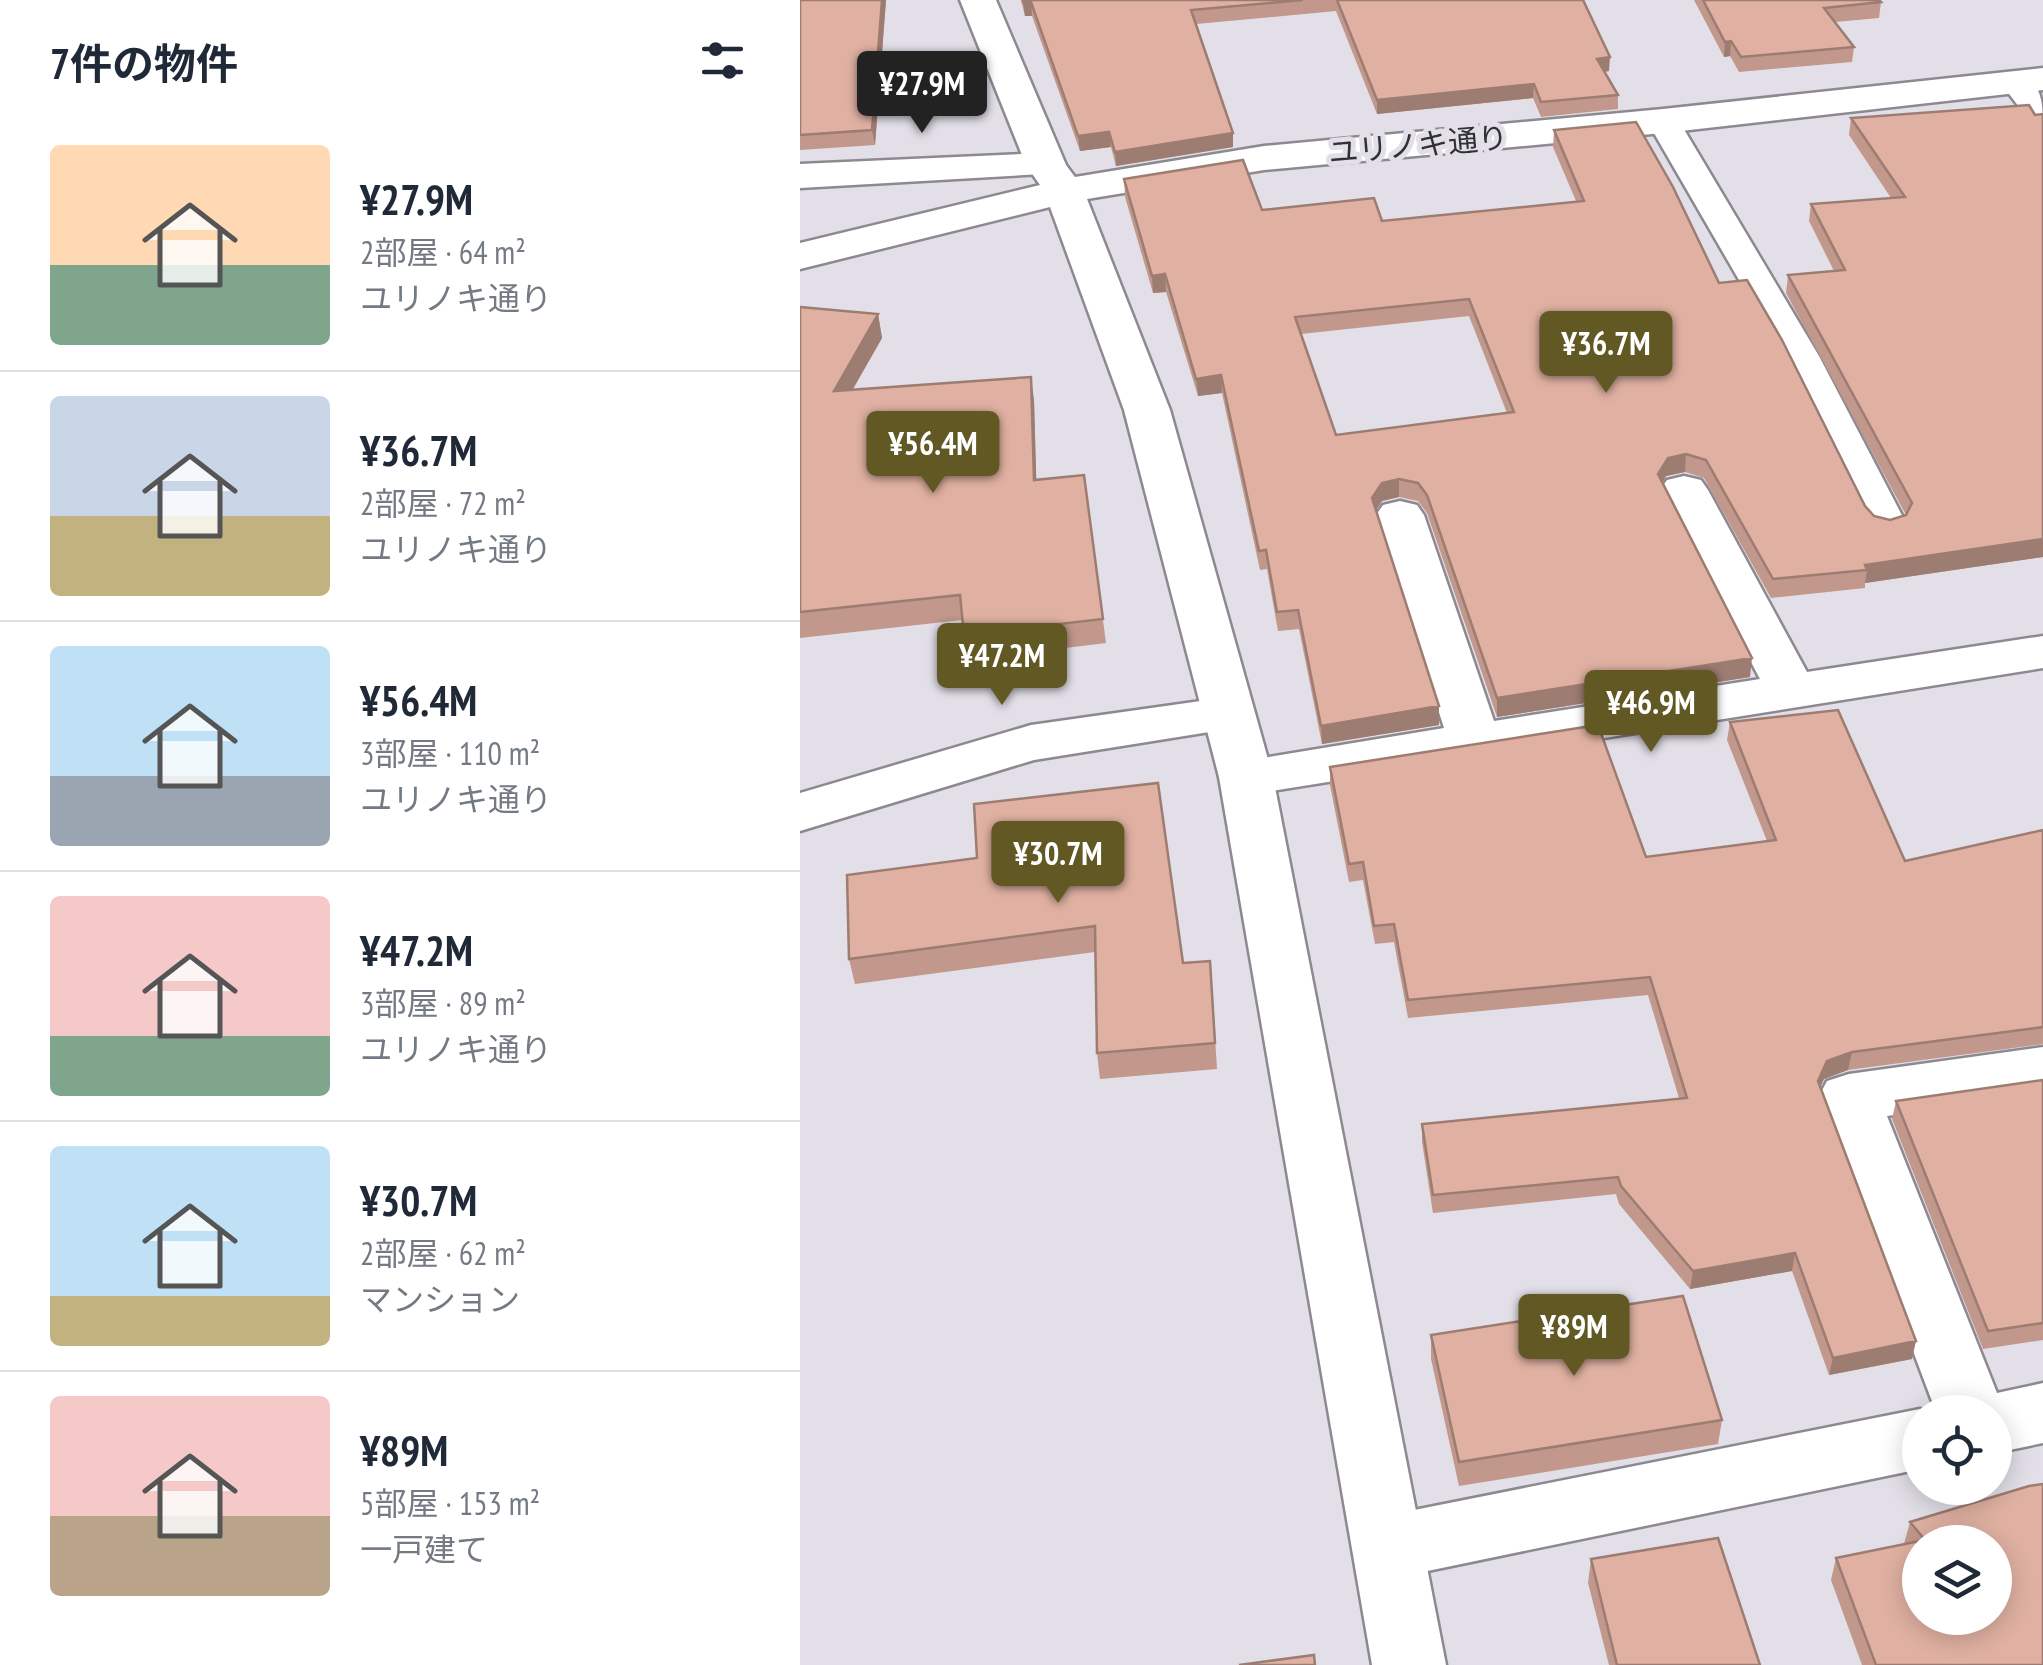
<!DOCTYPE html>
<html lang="ja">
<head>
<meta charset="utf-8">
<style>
	:root { --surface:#fff; --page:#f6f6f7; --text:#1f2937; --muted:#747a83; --line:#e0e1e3; --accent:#615824 }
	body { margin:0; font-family:"PT Sans Narrow","Noto Sans JP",sans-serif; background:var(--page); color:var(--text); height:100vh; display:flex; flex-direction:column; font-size:38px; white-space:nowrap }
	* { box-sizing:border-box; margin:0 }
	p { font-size:32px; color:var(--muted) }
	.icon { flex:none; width:55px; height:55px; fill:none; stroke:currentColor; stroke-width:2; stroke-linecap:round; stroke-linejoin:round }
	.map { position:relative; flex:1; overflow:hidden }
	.details { display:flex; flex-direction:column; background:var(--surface); width:800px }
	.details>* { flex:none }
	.fabs { position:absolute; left:1102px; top:1395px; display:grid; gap:20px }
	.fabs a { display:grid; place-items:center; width:110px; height:110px; border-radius:50%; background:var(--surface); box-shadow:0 5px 25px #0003; font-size:50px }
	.price { position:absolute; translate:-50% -85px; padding:0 22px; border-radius:10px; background:var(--accent); color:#fff; font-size:32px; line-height:65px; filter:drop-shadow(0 2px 5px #0008) }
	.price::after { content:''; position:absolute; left:50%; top:60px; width:30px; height:22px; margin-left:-15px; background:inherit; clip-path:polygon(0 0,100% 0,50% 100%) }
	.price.active { background:#222; color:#fff }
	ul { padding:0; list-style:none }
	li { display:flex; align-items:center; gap:30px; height:250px; padding:0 50px }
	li+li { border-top:2px solid var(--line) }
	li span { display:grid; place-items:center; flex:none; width:280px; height:200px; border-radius:10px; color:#555 }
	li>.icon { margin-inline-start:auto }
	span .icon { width:120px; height:120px; fill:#fffc; stroke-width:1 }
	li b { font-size:42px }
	h2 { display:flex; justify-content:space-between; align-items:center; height:120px; padding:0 50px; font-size:42px }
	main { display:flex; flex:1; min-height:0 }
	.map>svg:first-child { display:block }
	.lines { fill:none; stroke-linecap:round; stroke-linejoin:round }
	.service-casing { stroke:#8c8991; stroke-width:5 }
	.minor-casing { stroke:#8c8991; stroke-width:5 }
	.tertiary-casing { stroke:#8c8991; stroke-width:5 }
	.service { fill:#fff; fill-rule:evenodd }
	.minor { fill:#fff; fill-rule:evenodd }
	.tertiary { fill:#fff; fill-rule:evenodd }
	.wall { fill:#c1988b; fill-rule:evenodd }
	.shaded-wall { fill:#9d7c71 }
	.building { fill:#e0b1a2; stroke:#9d7c71; stroke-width:2.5; fill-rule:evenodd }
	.labels { text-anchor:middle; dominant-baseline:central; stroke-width:10; stroke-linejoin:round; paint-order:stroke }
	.far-street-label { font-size:30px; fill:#313034; stroke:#e2dfe8 }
</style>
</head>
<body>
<main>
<section class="details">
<h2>7件の物件<svg class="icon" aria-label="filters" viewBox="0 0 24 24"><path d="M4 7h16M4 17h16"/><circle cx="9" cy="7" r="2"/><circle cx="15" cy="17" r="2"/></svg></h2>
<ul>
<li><span style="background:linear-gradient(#ffd9b3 60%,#7fa58c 0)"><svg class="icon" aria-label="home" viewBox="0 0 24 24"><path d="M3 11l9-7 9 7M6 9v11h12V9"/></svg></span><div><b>¥27.9M</b><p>2部屋 · 64 m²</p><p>ユリノキ通り</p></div></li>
<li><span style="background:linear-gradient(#c9d6e8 60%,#c2b280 0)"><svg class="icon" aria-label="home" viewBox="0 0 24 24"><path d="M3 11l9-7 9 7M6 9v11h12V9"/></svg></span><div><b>¥36.7M</b><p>2部屋 · 72 m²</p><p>ユリノキ通り</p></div></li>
<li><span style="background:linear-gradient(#bfe0f5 65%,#9aa5b1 0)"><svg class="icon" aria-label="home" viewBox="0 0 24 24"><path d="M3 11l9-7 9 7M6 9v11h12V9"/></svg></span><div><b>¥56.4M</b><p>3部屋 · 110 m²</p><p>ユリノキ通り</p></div></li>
<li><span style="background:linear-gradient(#f6c9c9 70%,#7fa58c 0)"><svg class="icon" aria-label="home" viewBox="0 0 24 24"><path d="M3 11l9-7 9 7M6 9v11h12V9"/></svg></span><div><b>¥47.2M</b><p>3部屋 · 89 m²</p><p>ユリノキ通り</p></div></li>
<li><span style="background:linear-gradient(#bfe0f5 75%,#c2b280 0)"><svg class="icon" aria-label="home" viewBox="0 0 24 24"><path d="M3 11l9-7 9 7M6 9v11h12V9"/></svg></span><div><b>¥30.7M</b><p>2部屋 · 62 m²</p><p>マンション</p></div></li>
<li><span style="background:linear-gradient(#f6c9c9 60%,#b9a48a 0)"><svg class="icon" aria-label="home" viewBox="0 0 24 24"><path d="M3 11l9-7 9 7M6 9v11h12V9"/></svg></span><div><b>¥89M</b><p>5部屋 · 153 m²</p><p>一戸建て</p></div></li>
</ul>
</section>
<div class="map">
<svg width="1243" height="1665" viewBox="0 0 1243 1665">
	<rect width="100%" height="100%" fill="#e2dfe8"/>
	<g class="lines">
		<defs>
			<path id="service" d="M1215,73C1242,79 1243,103 1243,126L1232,124L1200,82L1204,75Z
				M863,112L874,114L879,121L1019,356L1106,523L1100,531L1086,535L1072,531L1066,523L983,356L847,121L852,114Z"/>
			<path id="minor" d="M246,153L260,157L266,165L260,173L0,188V164Z
				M884,476L901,480L908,490L1007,672L1243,636V668L446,795L427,790L419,777L427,764L644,728L576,515L583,505L600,501L617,505L624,515L694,721L960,679L860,490L867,480Z
				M429,697L447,702L455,714L447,726L234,760L0,831V793L231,725Z
				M1243,1047V1093L1087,1116L1197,1393L1243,1383V1443L1195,1453V1412H1136L1018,1098L1027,1081L1049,1074Z
				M1120,1409L1130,1412H1120V1469L589,1579L564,1570L553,1547L564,1524L589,1515Z"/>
			<path id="tertiary" d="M160,0H196L266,165L275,177L464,146L863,109L1243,68V90L863,133L464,170L287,199L370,410L473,777L646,1665H572L419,777L324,410L250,207L0,269V243L240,185L226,165Z"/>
		</defs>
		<use href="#service" class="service-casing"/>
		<use href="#minor" class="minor-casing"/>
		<use href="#tertiary" class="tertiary-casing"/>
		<use href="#service" class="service"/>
		<use href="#minor" class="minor"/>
		<use href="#tertiary" class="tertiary"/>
	</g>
	<path class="wall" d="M0,0H86L75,145L0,150Z
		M221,0H783L809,71L805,72L818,95V109L741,117L733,98L577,114L536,11L396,24L433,147L316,166L311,147L280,151L232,16H225Z
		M894,0H1079L1081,2L1079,18L1035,22L1054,47L1052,62L939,72L930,56L924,57Z
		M1229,105L1243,557L1065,583V588L971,598L904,478L885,472L866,476L863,482L950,677L697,717L627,513L618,501L599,497L582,501L576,510L639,706V725L522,744L499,629L478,631L467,569L460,570L422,393L398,396L366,292L353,293L325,197L324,179L462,210L582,221L776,201L753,147L754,130L919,283L1065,506L1074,516L1090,520L1106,515L986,293L988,275L1034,271L1009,221L1011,204L1091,198L1049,135L1051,118ZM669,316L707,413L536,435L501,334Z
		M0,307L78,314L82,338L53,389L234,400L236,479L284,475L306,643L168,660L162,620L0,638Z
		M930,722L1105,861L1243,830V1044L1048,1070L1024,1079L1020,1088L1112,1359L1029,1375L992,1271L890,1289L819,1204L816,1194L633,1213L622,1142V1124L879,1098L848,995L608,1018L594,942L575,944L563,880L549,882L530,785V767L846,857L967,841L927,740Z
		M177,858L383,963L410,961L417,1069L300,1079L297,1053L295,952L55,984L49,959Z
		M1243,1080V1340L1183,1349L1092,1119L1096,1101Z
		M631,1335L922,1420L918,1444L659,1486L631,1359Z
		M1110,1522L1243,1665H1062L1031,1580L1036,1558L1104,1544Z
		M791,1559L960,1665H809L788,1583Z"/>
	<path class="shaded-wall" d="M82,0H86L75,145L72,130Z
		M223,2H231L232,16H225Z
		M931,41L930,56L924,57L925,42Z
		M810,57L809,71L797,73V59Z
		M734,84L733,98L577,114V100Z
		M309,132L311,147L280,151L278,136Z
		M433,133V147L316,166L315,152Z
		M365,274L366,292L353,293L352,276Z
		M78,314L82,338L38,415L34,391Z
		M421,375L422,393L398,396L396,379Z
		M231,377L234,400L237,504L234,480Z
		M886,454L885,472L866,476L857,492L858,474L868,458Z
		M599,479V497L582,501L572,516V498L582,483Z
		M1243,539V557L1065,583L1067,570L1065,565Z
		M952,658L950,677L697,717V698Z
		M639,706V725L522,744L521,726Z
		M1052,1052L1048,1070L1024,1079L1014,1099L1018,1081L1027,1061Z
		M995,1253L992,1271L890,1289L893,1271Z
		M1116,1341L1112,1359L1029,1375L1033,1358Z"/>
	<path class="building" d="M0,0H82L72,130L0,135Z
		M223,0H503L391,10L433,133L315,152L309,132L278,136L231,2H223Z
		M537,0H783L810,57L797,59L818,95L741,102L734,84L577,100Z
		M903,0H1079L1081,2L1024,8L1054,47L941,57L931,41L925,42Z
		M1229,105L1235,115L1243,114V539L1065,565L1067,570L973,579L906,460L886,454L868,458L858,474L952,658L697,698L627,495L618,483L599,479L582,483L572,498L639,706L521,726L498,610L477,612L466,550L459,551L421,375L396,379L365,274L352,276L324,179L443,160L462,210L574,198L582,221L784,201L754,130L836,122L873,187L919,283L947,280L982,340L1065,506L1074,516L1090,520L1106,515L1112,503L988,275L1045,270L1011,204L1105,197L1051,118ZM669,299L714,412L536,435L495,317Z
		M0,307L78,314L34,391L231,377L234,480L284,475L303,619L164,635L160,595L0,612Z
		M1038,710L1105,861L1243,830V1027L1052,1052L1027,1061L1018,1081L1116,1341L1033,1358L995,1253L893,1271L821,1186L818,1177L633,1195L622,1124L887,1098L850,977L608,1000L594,924L574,926L563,862L549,864L530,767L798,725L846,857L976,840L930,722Z
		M358,783L383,963L410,961L415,1043L297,1053L295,926L49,959L47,875L177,858L174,804Z
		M1243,1080V1323L1188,1331L1096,1101Z
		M883,1296L922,1420L659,1462L631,1335Z
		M1243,1484V1665H1076L1036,1558L1125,1540L1110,1522L1229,1486ZM1120,1542H1195V1618H1120Z
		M918,1538L960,1665H817L791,1559Z
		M514,1655L515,1665H439Z"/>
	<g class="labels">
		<g class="far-street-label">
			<text transform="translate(618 144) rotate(-5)">ユリノキ通り</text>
		</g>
	</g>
</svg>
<div class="fabs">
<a><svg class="icon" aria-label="locate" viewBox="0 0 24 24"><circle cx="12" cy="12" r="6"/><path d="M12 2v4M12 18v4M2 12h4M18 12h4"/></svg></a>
<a><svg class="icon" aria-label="layers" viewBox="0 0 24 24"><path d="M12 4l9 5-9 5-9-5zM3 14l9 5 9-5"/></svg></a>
</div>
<b class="price active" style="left:122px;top:136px">¥27.9M</b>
<b class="price" style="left:806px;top:396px">¥36.7M</b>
<b class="price" style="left:133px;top:496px">¥56.4M</b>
<b class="price" style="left:202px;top:708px">¥47.2M</b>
<b class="price" style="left:851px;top:755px">¥46.9M</b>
<b class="price" style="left:258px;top:906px">¥30.7M</b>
<b class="price" style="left:774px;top:1379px">¥89M</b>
</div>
</main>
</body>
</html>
